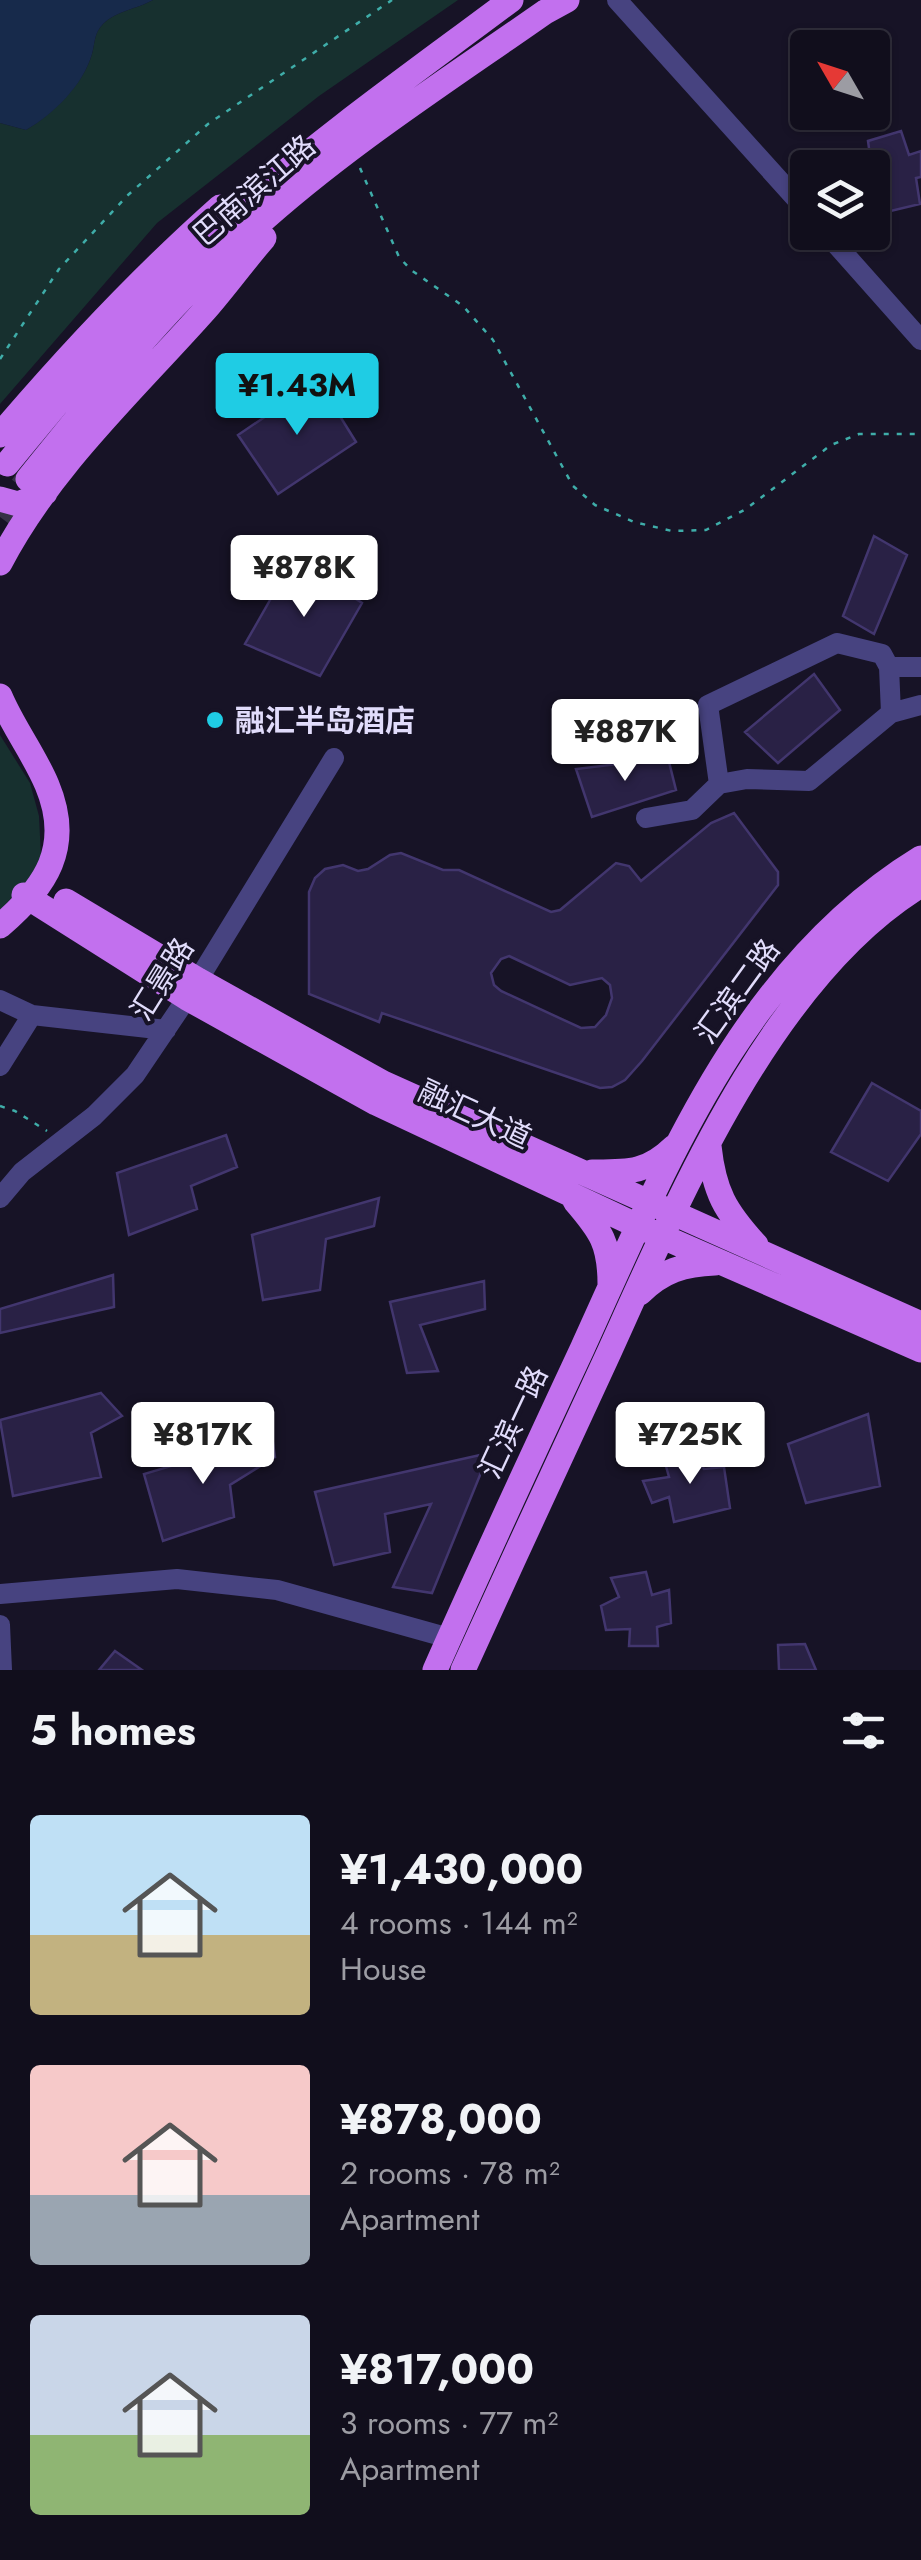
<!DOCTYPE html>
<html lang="en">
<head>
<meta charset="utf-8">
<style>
	:root { --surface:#110e1c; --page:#1a1725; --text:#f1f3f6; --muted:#9c9ca3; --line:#302e3b; --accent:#1fcce4 }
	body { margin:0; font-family:Jost,"Noto Sans SC",sans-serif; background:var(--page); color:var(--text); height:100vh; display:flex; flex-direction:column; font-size:38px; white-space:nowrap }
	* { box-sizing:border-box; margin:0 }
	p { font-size:32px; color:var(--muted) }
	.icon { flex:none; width:55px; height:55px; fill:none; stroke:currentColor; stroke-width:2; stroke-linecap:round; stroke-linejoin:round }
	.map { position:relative; height:1670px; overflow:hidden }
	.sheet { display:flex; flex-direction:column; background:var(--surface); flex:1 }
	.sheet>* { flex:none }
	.needle { width:65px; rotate:309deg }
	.buttons { position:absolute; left:790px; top:30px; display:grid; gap:20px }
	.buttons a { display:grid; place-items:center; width:100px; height:100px; border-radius:10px; background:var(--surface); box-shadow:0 2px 8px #0004,0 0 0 2px var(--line); font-size:50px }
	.price { position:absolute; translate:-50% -85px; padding:0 22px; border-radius:10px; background:#fff; color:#222; font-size:32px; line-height:65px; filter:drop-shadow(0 2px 5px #0008) }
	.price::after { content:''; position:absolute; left:50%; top:60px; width:30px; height:22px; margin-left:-15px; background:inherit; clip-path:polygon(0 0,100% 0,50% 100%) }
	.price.active { background:var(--accent); color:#111 }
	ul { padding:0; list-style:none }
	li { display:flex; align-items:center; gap:30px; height:250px; padding:0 30px }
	li span { display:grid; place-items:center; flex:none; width:280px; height:200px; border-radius:10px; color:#555 }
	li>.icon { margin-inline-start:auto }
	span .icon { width:120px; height:120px; fill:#fffc; stroke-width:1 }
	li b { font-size:42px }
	h2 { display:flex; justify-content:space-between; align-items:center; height:120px; padding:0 30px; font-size:42px }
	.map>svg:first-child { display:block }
	.green { fill:#17302f }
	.water { fill:#172a4b }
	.building { fill:#292145; stroke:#42366e; stroke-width:2.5; fill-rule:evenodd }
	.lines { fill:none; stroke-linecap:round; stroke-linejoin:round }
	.major-tunnel { stroke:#353146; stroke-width:25; stroke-dasharray:25 12; stroke-linecap:butt }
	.path { stroke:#3fada9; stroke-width:2.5; stroke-dasharray:5 8; stroke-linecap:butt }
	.minor { stroke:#474380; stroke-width:20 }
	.major { stroke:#c270ee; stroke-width:25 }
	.poi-dot { fill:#1fcce4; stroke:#171326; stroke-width:4 }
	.labels { text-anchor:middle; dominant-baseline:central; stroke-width:8; stroke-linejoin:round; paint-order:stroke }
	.street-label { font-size:30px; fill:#e1dcfb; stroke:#171326 }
	.poi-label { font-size:30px; font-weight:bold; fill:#e1dcfb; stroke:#171326; text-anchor:start }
</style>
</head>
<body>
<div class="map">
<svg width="921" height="1670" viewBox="0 0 921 1670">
	<rect width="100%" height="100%" fill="#171326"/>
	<path class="green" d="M153,0H458L319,96L157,223L0,404V123L26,130C53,114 83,85 92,54C95,43 94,33 103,24C116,11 137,9 153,0Z
		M0,735L30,783L39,816L41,857L32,877L0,910Z"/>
	<path class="water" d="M0,0H153C137,9 116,11 103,24C94,33 95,43 92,54C83,85 54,114 26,130L0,123Z"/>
	<path class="building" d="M901,131L909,155L921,151V177L916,178L920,204L878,214L868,141Z
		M318,381L356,442L278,494L238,435Z
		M874,536L907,555L874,634L843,616Z
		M294,558L362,603L320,676L245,644Z
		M814,674L840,710L778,763L745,732Z
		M668,758L676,790L592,817L576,769Z
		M734,813L778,872V885L642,1061L625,1080L612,1087L600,1088L382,1013L379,1022L309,994V892L315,878L325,869L343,865L358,871L368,869L390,855L401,853L443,870H459L551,912L560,910L616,863L629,866L641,881L711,823ZM509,956L570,985L602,978L610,985L612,998L606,1015L595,1027L581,1028L501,991L494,985L491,973L501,959Z
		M872,1083L921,1111V1134L888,1181L831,1152Z
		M226,1135L237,1167L191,1186L197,1209L129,1235L117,1173Z
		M379,1198L374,1226L326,1239L320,1290L263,1300L252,1235Z
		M113,1275L114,1307L0,1333V1309Z
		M484,1281L485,1309L420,1325L438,1371L407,1373L390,1302Z
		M101,1393L122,1416L91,1433L101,1477L13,1496L0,1420Z
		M868,1414L880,1486L806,1503L788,1444Z
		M272,1436L275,1457L230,1485L234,1517L163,1541L144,1474Z
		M691,1448L704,1469L724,1467L730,1508L674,1522L669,1497L652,1503L643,1481L669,1477L664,1459Z
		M489,1453L432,1593L393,1587L431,1504L385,1514L390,1552L334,1565L315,1492Z
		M646,1572L652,1595L669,1590L671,1623L657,1627L658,1646H629L630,1629L606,1630L601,1606L619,1597L611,1578Z
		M805,1644L816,1670H779L778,1645Z
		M115,1651L142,1670H99Z"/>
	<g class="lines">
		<path class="major-tunnel" d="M0,517L28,479"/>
		<path class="path" d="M360,168L399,257L411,270L463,306L493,340L573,486L595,505L634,522L672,531L706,530L746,509L831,445L859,434H921
			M0,359L59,269L128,195L208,124L392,0
			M0,1106L15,1111L47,1131"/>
		<path class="minor" d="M617,0L808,212
			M825,232L921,340
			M889,667H921
			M719,784L708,705L837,643L882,654L889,667L891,713
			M646,818L692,810L719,784L747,779L809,781L891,713L921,705
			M0,1000L32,1015L0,1066
			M32,1015L166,1030
			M0,1198L22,1172L94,1116L135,1075L187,998L334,758
			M0,1594L177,1579L277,1590L449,1638
			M0,1625L2,1670"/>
		<path class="major" d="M0,435C69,354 140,278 220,207
			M7,464C80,375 153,287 239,211C325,135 419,69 511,0
			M28,479C98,392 169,304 252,230C342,148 445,82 545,12L567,0
			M0,499L18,504L45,493
			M0,563C50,467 134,390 206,309C226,286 244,261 264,238
			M0,696C13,727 34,754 47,785C73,847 46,887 0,926
			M24,895L187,998L376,1103L638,1226L921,1350
			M66,901L198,980L383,1083L921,1324
			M709,1146C714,1192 725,1211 756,1245
			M592,1172C629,1172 647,1173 674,1147
			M575,1201C601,1231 610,1244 610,1284
			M640,1293C662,1271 684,1264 715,1263
			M435,1670C483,1562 533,1454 583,1347C666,1165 743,967 921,858
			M463,1670C510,1566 558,1463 606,1359C677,1203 770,977 921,885"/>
	</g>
	<circle class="poi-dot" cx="215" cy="720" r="10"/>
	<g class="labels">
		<g class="street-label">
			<text transform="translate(254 190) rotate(-41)">巴南滨江路</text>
			<text transform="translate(162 979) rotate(-58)">汇景路</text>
			<text transform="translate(737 991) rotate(-54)">汇滨二路</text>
			<text transform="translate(475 1114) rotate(25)">融汇大道</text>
			<text transform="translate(513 1422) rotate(-65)">汇滨一路</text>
		</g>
		<g class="poi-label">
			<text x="235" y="720">融汇半岛酒店</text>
		</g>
	</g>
</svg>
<div class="buttons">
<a><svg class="needle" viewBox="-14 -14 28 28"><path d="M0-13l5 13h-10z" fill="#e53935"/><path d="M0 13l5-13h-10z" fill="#9c9ca3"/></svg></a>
<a><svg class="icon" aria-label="layers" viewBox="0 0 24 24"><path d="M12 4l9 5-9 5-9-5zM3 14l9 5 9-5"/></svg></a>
</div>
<b class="price active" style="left:297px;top:438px">¥1.43M</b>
<b class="price" style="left:304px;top:620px">¥878K</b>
<b class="price" style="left:625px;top:784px">¥887K</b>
<b class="price" style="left:203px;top:1487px">¥817K</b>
<b class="price" style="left:690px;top:1487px">¥725K</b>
</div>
<section class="sheet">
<h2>5 homes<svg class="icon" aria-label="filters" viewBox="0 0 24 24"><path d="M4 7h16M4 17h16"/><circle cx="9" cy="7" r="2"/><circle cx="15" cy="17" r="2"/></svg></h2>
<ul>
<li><span style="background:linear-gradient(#bfe0f5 60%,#c2b280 0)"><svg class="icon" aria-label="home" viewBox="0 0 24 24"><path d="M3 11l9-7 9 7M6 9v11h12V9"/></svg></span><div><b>¥1,430,000</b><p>4 rooms · 144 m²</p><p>House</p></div></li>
<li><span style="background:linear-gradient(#f6c9c9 65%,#9aa5b1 0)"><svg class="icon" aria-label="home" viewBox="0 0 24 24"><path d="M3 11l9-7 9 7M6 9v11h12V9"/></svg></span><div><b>¥878,000</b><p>2 rooms · 78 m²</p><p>Apartment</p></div></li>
<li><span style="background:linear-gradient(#c9d6e8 60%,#8fb573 0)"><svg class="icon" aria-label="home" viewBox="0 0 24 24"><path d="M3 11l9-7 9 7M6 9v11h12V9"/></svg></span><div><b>¥817,000</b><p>3 rooms · 77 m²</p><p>Apartment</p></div></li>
</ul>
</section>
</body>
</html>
